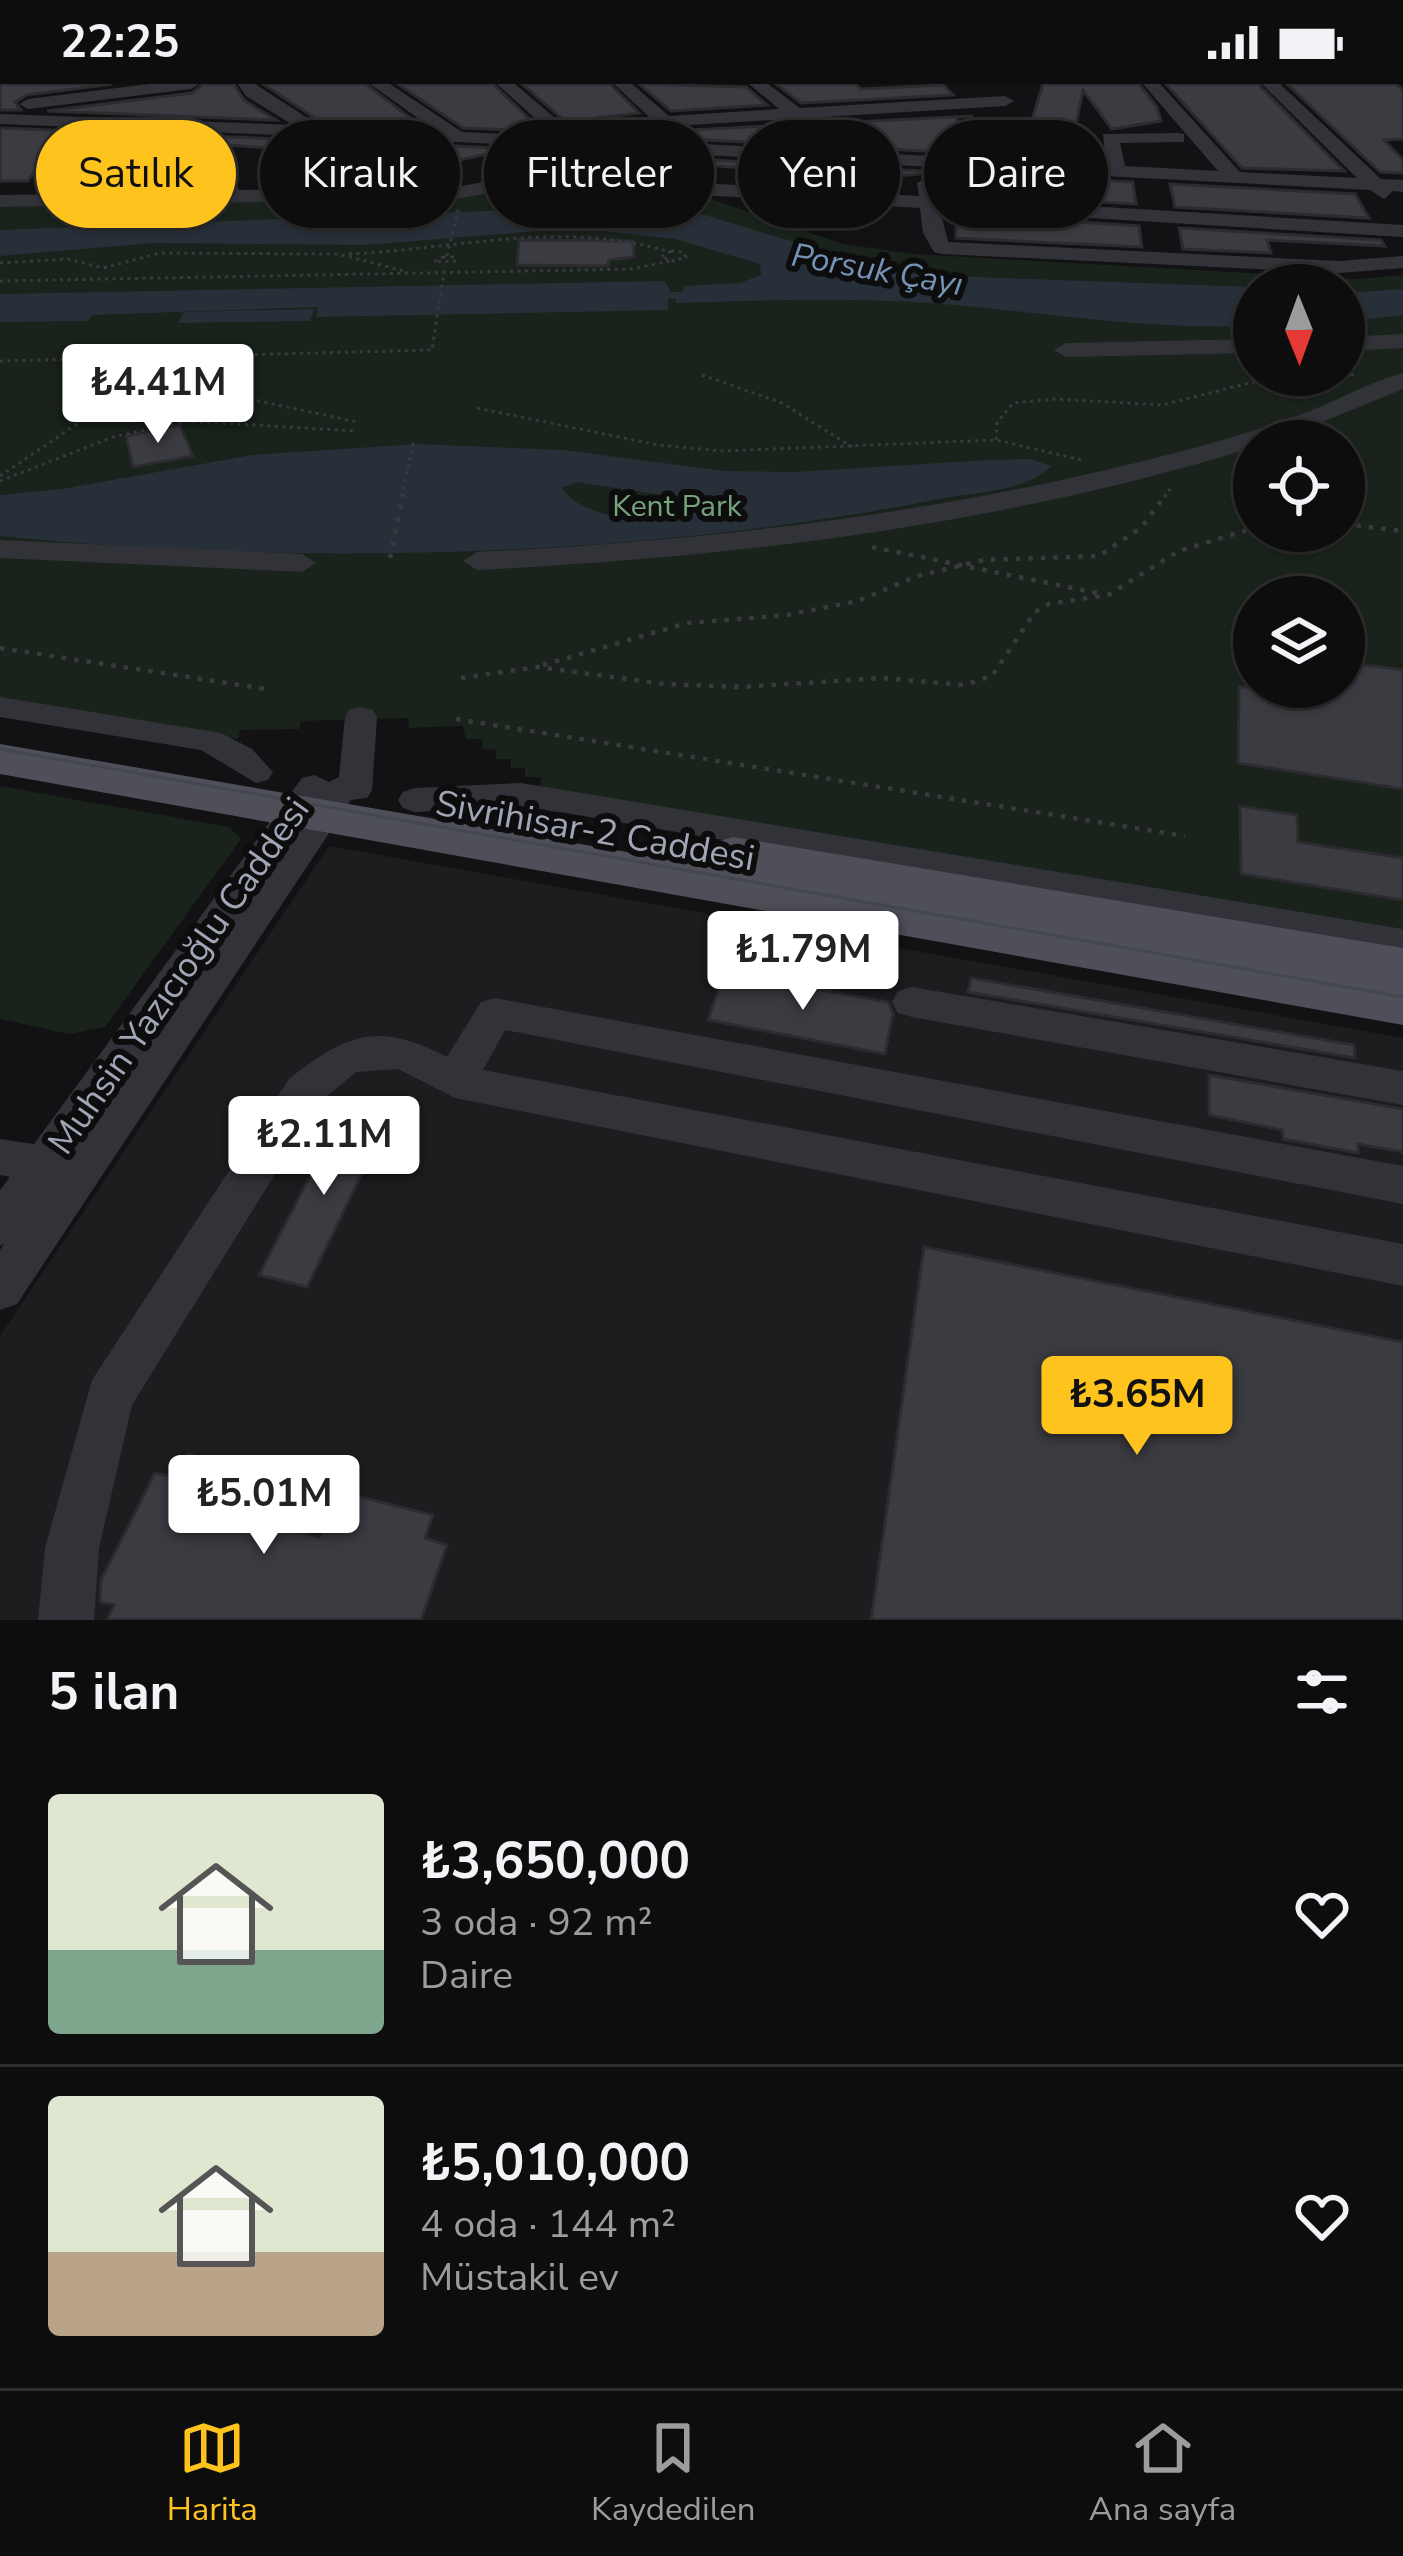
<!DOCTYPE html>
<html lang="tr">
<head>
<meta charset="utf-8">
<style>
	:root { --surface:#0e0d0e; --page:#171617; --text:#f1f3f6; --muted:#9b9c9e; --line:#2e2d2e; --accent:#ffc31e }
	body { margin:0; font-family:"Nunito Sans",sans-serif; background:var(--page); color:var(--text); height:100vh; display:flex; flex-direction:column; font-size:45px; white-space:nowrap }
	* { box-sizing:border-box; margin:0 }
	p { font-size:39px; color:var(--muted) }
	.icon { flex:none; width:66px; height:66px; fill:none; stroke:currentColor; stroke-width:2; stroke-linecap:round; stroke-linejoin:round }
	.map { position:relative; height:1536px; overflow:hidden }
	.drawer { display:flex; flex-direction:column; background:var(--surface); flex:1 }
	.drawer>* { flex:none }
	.banner { position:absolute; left:36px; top:36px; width:1332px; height:108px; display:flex; gap:24px }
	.needle { width:78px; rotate:179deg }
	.fabs { position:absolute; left:1233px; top:180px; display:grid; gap:24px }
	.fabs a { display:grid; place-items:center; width:132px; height:132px; border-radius:50%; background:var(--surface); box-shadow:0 3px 9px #0004,0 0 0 3px var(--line); font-size:60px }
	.price { position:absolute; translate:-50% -102px; padding:0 27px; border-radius:12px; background:#fff; color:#222; font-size:39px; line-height:78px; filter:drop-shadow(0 3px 6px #0008) }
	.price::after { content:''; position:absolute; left:50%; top:72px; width:36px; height:27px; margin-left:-18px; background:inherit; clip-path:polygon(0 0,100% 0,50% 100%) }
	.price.current { background:var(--accent); color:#111 }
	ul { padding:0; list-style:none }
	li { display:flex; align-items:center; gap:36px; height:300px; padding:0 48px }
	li+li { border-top:3px solid var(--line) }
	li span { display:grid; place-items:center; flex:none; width:336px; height:240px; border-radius:12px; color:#555 }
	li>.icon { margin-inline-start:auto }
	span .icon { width:144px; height:144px; fill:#fffc; stroke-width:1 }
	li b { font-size:51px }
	h2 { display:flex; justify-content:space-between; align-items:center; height:144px; padding:0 48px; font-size:51px }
	.chip { padding:0 42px; border-radius:54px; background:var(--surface); box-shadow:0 3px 9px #0004,0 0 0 3px var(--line); font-size:42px; line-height:108px }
	.chip.current { background:var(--accent); color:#111 }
	.status { display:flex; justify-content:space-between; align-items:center; height:84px; padding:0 60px; background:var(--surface); direction:ltr }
	.status svg { height:33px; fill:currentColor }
	.menu { display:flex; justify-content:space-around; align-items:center; height:168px; border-top:3px solid var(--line); background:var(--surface); font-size:33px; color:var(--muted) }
	.menu a { display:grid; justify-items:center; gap:6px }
	.menu .current { color:var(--accent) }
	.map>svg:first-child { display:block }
	.built { fill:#1d1d20 }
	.green { fill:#19221b; fill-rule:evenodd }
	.water { fill:#272f38; fill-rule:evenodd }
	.building { fill:#3b3b42; stroke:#2c2b30; stroke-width:3 }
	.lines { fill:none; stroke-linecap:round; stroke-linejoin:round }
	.path-far1 { stroke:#383a40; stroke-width:3; stroke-dasharray:3 4.5; stroke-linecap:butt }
	.path { stroke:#383a40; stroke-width:4.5; stroke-dasharray:4.5 8; stroke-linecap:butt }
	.minor { fill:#323339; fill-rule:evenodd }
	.major { fill:#4e4f58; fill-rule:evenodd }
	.tram { stroke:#45474e; stroke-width:3 }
	.labels { text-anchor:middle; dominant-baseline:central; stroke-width:12; stroke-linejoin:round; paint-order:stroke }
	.far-park-label { font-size:30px; fill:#76a37c; stroke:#0d0d0e }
	.far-water-label { font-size:33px; font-style:italic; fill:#7492b5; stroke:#0d0d0e }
	.street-label { font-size:36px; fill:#a1a6b6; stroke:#0d0d0e }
</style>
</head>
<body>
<div class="status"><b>22:25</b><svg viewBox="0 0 49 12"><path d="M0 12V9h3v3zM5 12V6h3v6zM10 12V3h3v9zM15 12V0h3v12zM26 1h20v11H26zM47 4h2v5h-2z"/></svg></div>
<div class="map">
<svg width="1403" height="1536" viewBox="0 0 1403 1536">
	<rect width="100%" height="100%" fill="#121113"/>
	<path class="built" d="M329,762L1403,954V1536H0V1252Z"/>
	<path class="green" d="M523,106L711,115L843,160L914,170L1357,195L1403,191V850L540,704L541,693H525V684H511V675H496V666L482,665V655H466L463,642L409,644L408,634L301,637L299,645L240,646L238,655L0,617V123ZM1254,201H1344V291H1254ZM1254,357H1344V447H1254ZM1254,513H1344V603H1254Z
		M0,702L229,743L241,755L105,943L69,950L0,935Z"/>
	<path class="water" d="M613,122L705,131L876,183L922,191L1254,203V242C1149,246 1047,229 943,220C854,213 765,216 676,219V215L668,214V226L316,233L318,223L92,231L88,237L0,238V210L665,197L671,208H683L684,202L740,199L761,191L760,180L675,155L576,144L365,161L155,159L0,172V146Z
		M1403,205V231L1344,238V209Z
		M314,225L310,237L178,239L184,228Z
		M418,360L563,366L725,387L795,388L988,376L1031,375L1051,382C1030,407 970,409 939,415C642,474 301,483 0,452V411L62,405L252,371ZM576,398L662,411L684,427L679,432C646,439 582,435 562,404Z"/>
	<path class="building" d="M0,0H112L27,11L15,18L21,26H0Z
		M203,0H234L244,16L276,36L47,27L192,9Z
		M263,0H366L421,42L321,38Z
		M398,0H493L542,47L463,44Z
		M522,0H610L639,29L597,34L594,42L607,50L973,32L956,33L962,46L963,69L567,49L565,37Z
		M639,0L746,3L767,21L671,27Z
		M776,0H855L861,5L943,1L953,11L801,19Z
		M1043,0H1139L1157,23L1161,37L1112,45L1083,6L1069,75L1021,72Z
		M1166,0H1258L1344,87L1242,84Z
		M1287,0H1396L1403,6V55L1384,56L1403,76V89L1380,88Z
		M0,44L457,62L509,65L433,82L417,72L357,84L333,63L328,83L273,84L266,78L271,64L182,58L172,61L173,75L204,80L191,95L134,96L100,95L125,62L53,60L28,97H0Z
		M523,66L1133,98L1136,120L956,110V94L929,89L885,93L883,105L775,99L778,87L695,80L643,77L637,91L555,86L560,77L517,75Z
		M1170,100L1355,110L1369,134L1175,123Z
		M956,130L1139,142L1142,163L956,154Z
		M1179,144L1381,156L1385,162L1267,156L1271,169L1183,165Z
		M519,156L633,157L634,173L609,176L608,182L517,181Z
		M180,341L193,372L133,383L126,352Z
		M1344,578L1403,586V705L1238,679L1239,603H1344Z
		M1240,722L1297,731L1298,758L1403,774V816L1241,790Z
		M724,888L888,918L893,930L885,970L708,936Z
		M971,894L1354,961L1355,974L968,908Z
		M1209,991L1403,1025V1068L1358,1060V1069L1283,1055L1282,1046L1209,1031Z
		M344,1026L390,1032L307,1203L259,1191Z
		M924,1163L1403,1258V1536H871Z
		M188,1370L260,1388L251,1412L269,1417L260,1437L319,1453L328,1431L347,1435L357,1412L433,1431L425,1454L447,1461L421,1536H107L114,1521L100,1518L101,1496L155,1389L176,1393Z"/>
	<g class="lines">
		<path class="path-far1" d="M671,167L683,168L686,173L674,177L661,173Z
			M349,170C457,165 561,136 667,167
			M447,172L458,126
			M443,173H453L456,177L434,178Z
			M0,179L68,175L103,184L160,169L338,170L408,188
			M0,197L633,185L670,177
			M0,277L432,266L445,181
			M1344,288L1356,292
			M702,291L782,319L852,363
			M147,293L357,338
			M477,324L658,361L722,367L996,356L1082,376
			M996,356L997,339L1013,319L1056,315L1162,321L1281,291
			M0,392L176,273
			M0,397L113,353L186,337L355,347
			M402,413L414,354
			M1164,413L1171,404"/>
		<path class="path" d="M1344,440L1403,447
			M872,463L1102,510
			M390,474L403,410
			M0,564L266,605
			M543,581L687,539L787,531L858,517L917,492L984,476L1099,472L1142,443L1166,410
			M461,594L538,583L664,600L742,603L882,594L964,601L992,592L1035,528L1049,520L1108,511L1179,467L1254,444
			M456,635L1185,752"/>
		<path class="minor" d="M149,0H199L191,5L28,25L19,20L28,15Z
			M238,0H255L320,42L436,47L370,0H390L462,48L545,52L547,45L497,0H515L562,40L563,53L1106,81L1103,50L1178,49L1184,50V58L1120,59L1125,82L1218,87L1143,0H1160L1240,88L1357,94L1262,0H1280L1381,95L1403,96V108L1393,107L1384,115L1370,106L457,58L0,40V30L293,41L246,12Z
			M614,0H632L669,32L779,25L749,0H768L800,24L1005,12L1014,17L1005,22L607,46L598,41L601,37L649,33Z
			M183,62L225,67L239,106L462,102L532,89L919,112L917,99L927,93L937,99L939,113L1403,141V153L940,125L948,158L1339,177L1403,172V184L1339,189L941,170L934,168L923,149L920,124L532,101L462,114L0,123V111L220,107L210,76L176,72V64Z
			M1403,250V264L1344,267V253Z
			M1254,255V269L1066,273L1054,266L1066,259Z
			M1403,289V305L1278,356L1254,357V363C1004,441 737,473 477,486L463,477L477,468C710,457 944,429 1171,370C1218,358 1265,344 1310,327C1341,315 1371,297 1403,289Z
			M0,456L302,470L316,479L302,488L0,474Z
			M0,613L221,649L252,665L273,688L268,696L256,699L201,666L0,633Z
			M361,623L373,626L377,633L372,706L367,714L351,716L17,1220L0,1226V1166L4,1160L0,1162V1106L10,1093L0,1091V1055L34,1060L302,694L314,691L329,698L339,693L345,633L349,626Z
			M521,699L1403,845V873L566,729L521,723L415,728L403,724L398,716L403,708L415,704Z
			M912,903L1403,987V1021L912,933L898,929L892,918L898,907Z
			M495,914L1403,1082V1120L505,946L483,986L1403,1160V1202L455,1014L398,985L356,988L319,1019L132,1321L99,1464L94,1536H38L45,1464L92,1296L289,995C347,949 379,937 447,973L481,918Z"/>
		<path class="major" d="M0,660L726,785L716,782L709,770L716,758L733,753L1403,864V941L0,690Z"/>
		<path class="tram" d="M0,665L1403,913"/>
	</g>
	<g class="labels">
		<g class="far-park-label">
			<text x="677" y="422">Kent Park</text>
		</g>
		<g class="far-water-label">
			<text transform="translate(877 186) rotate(10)">Porsuk Çayı</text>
		</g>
		<g class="street-label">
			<text transform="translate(595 747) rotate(10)">Sivrihisar-2 Caddesi</text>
			<text transform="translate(179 892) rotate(-55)">Muhsin Yazıcıoğlu Caddesi</text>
		</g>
	</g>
</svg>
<div class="fabs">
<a><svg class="needle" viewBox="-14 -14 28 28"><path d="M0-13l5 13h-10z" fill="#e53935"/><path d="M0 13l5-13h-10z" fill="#9b9c9e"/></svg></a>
<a><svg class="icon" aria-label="locate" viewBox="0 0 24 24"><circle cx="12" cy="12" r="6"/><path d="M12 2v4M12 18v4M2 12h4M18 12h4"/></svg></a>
<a><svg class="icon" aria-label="layers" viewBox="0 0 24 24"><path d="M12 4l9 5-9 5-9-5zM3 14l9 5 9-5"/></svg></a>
</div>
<b class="price" style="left:158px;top:362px">₺4.41M</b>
<b class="price" style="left:803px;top:929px">₺1.79M</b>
<b class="price" style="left:324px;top:1114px">₺2.11M</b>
<b class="price current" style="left:1137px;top:1374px">₺3.65M</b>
<b class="price" style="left:264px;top:1473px">₺5.01M</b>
<div class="banner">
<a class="chip current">Satılık</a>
<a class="chip">Kiralık</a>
<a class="chip">Filtreler</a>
<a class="chip">Yeni</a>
<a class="chip">Daire</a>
</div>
</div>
<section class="drawer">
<h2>5 ilan<svg class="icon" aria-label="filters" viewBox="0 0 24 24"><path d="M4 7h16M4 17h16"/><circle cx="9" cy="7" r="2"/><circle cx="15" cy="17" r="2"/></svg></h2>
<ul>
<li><span style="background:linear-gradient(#dfe7d0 65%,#7fa58c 0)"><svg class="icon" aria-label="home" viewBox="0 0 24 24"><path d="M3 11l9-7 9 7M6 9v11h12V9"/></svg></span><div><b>₺3,650,000</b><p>3 oda · 92 m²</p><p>Daire</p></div><svg class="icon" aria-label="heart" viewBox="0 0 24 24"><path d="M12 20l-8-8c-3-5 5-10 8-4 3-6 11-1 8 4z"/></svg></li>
<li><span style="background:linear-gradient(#dfe7d0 65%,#b9a48a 0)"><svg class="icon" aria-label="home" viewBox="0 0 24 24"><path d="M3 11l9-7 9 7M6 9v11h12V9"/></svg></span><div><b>₺5,010,000</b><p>4 oda · 144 m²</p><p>Müstakil ev</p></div><svg class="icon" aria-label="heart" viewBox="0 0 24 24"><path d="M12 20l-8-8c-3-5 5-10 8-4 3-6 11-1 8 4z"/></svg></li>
</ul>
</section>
<nav class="menu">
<a class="current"><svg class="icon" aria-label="map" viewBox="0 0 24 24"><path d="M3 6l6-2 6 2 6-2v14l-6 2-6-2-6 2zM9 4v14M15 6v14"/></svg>Harita</a>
<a><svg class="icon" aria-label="saved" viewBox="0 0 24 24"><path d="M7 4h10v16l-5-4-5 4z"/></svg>Kaydedilen</a>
<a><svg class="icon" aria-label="home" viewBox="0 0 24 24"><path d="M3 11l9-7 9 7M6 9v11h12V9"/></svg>Ana sayfa</a>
</nav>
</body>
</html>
